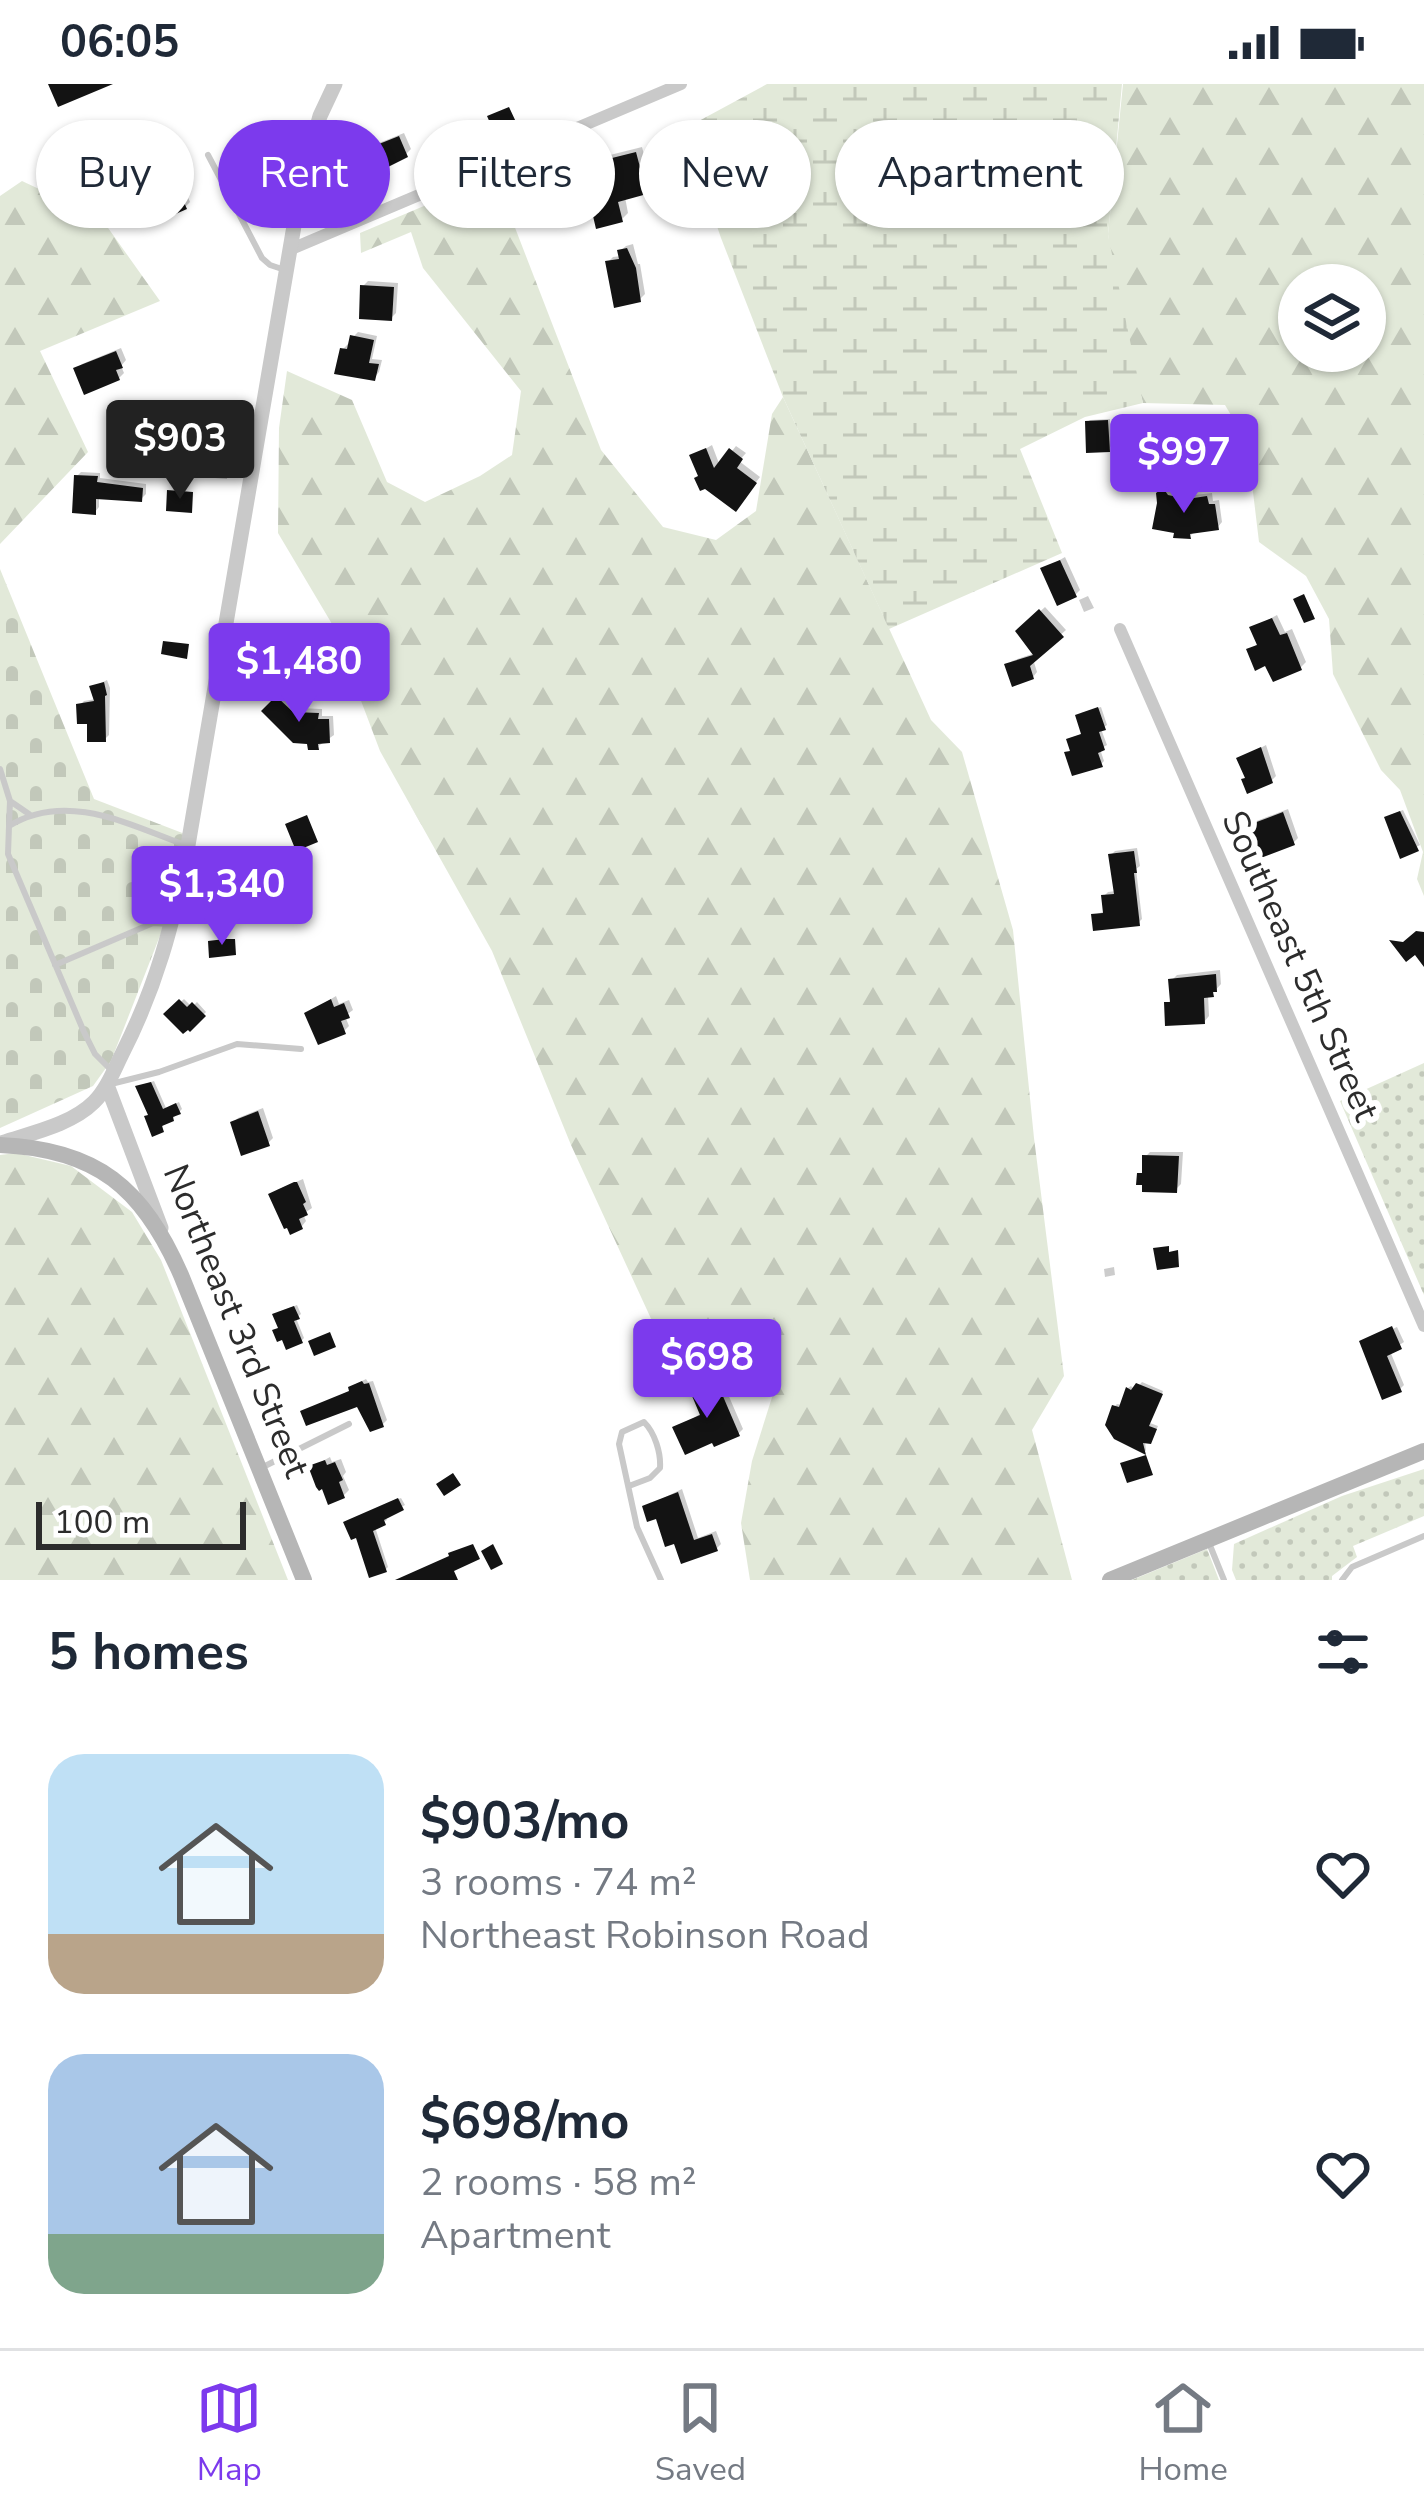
<!DOCTYPE html>
<html lang="en">
<head>
<meta charset="utf-8">
<style>
	:root { --surface:#fff; --page:#f6f6f7; --text:#1f2937; --muted:#747a83; --line:#e0e1e3; --accent:#7c3aed }
	body { margin:0; font-family:"Nunito Sans",sans-serif; background:var(--page); color:var(--text); height:100vh; display:flex; flex-direction:column; font-size:45px; white-space:nowrap }
	* { box-sizing:border-box; margin:0 }
	p { font-size:39px; color:var(--muted) }
	.icon { flex:none; width:66px; height:66px; fill:none; stroke:currentColor; stroke-width:2; stroke-linecap:round; stroke-linejoin:round }
	.map { position:relative; height:1496px; overflow:hidden }
	.drawer { display:flex; flex-direction:column; background:var(--surface); flex:1 }
	.drawer>* { flex:none }
	.banner { position:absolute; left:36px; top:36px; width:1353px; height:108px; display:flex; gap:24px }
	.tools { position:absolute; left:1278px; top:180px; display:grid; gap:24px }
	.tools a { display:grid; place-items:center; width:108px; height:108px; border-radius:50%; background:var(--surface); box-shadow:0 3px 9px #0004; font-size:60px }
	.scale { position:absolute; left:36px; bottom:30px; width:210px; box-sizing:border-box; padding-left:12px; border:6px solid #2c2c2c; border-top:0; font-size:33px; line-height:42px; white-space:nowrap; color:#2c2c2c; -webkit-text-stroke:9px #fff; paint-order:stroke }
	.price { position:absolute; translate:-50% -102px; padding:0 27px; border-radius:12px; background:var(--accent); color:#fff; font-size:39px; line-height:78px; filter:drop-shadow(0 3px 6px #0008) }
	.price::after { content:''; position:absolute; left:50%; top:72px; width:36px; height:27px; margin-left:-18px; background:inherit; clip-path:polygon(0 0,100% 0,50% 100%) }
	.price.selected { background:#222; color:#fff }
	ul { padding:0; list-style:none }
	li { display:flex; align-items:center; gap:36px; height:300px; padding:0 48px }
	li span { display:grid; place-items:center; flex:none; width:336px; height:240px; border-radius:36px; color:#555 }
	li>.icon { margin-inline-start:auto }
	span .icon { width:144px; height:144px; fill:#fffc; stroke-width:1 }
	li b { font-size:51px }
	h2 { display:flex; justify-content:space-between; align-items:center; height:144px; padding:0 48px; font-size:51px }
	.tag { padding:0 42px; border-radius:54px; background:var(--surface); box-shadow:0 3px 9px #0004; font-size:42px; line-height:108px }
	.tag.selected { background:var(--accent); color:#fff }
	.status { display:flex; justify-content:space-between; align-items:center; height:84px; padding:0 60px; background:var(--surface); direction:ltr }
	.status svg { height:33px; fill:currentColor }
	.tabs { display:flex; justify-content:space-around; align-items:center; height:168px; border-top:3px solid var(--line); background:var(--surface); font-size:33px; color:var(--muted) }
	.tabs a { display:grid; justify-items:center; gap:6px }
	.tabs .selected { color:var(--accent) }
	.map>svg:first-child { display:block }
	.grass { fill:url(#grass-dots) }
	.forest { fill:url(#forest-firs); fill-rule:evenodd }
	.wetland { fill:url(#wetland-marsh) }
	.cemetery { fill:url(#cemetery-stones) }
	.shadow { fill:#0003 }
	.building { fill:#131313 }
	.lines { fill:none; stroke-linecap:round; stroke-linejoin:round }
	.service { stroke:#c9c9c9; stroke-width:6 }
	.minor { stroke:#c9c9c9; stroke-width:12 }
	.tertiary { stroke:#c9c9c9; stroke-width:15 }
	.secondary { stroke:#b6b6b6; stroke-width:16 }
	.labels { text-anchor:middle; dominant-baseline:central; stroke-width:12; stroke-linejoin:round; paint-order:stroke }
	.street-label { font-size:36px; fill:#2c2c2c; stroke:#fff }
</style>
</head>
<body>
<div class="status"><b>06:05</b><svg viewBox="0 0 49 12"><path d="M0 12V9h3v3zM5 12V6h3v6zM10 12V3h3v9zM15 12V0h3v12zM26 1h20v11H26zM47 4h2v5h-2z"/></svg></div>
<div class="map">
<svg width="1424" height="1496" viewBox="0 0 1424 1496">
	<defs>
		<pattern id="grass-dots" width="8" height="8" patternUnits="userSpaceOnUse" patternTransform="scale(3)"><rect width="8" height="8" fill="#e2e9d9"/><path d="M2 2h.1M6 6h.1" fill="none" stroke="#c2c8ba" stroke-width="1.8" stroke-linecap="round"/></pattern>
		<pattern id="forest-firs" width="22" height="20" patternUnits="userSpaceOnUse" patternTransform="scale(3)"><rect width="22" height="20" fill="#e2e9d9"/><path d="M5 1l3.5 6h-7zM16 11l3.5 6h-7z" fill="#c2c8ba"/></pattern>
		<pattern id="wetland-marsh" width="20" height="14" patternUnits="userSpaceOnUse" patternTransform="scale(3)"><rect width="20" height="14" fill="#e2e9d9"/><path d="M1 5h8M5 5V1M11 12h8M15 12V8" fill="none" stroke="#c2c8ba"/></pattern>
		<pattern id="cemetery-stones" width="16" height="16" patternUnits="userSpaceOnUse" patternTransform="scale(3)"><rect width="16" height="16" fill="#e2e9d9"/><path d="M2 7V4a2 2 0 0 1 4 0v3zM10 15v-3a2 2 0 0 1 4 0v3z" fill="#c2c8ba"/></pattern>
	</defs>
	<rect width="100%" height="100%" fill="#fff"/>
	<path class="grass" d="M1424,979V1211L1340,1017Z
		M1424,1385V1432L1353,1462L1357,1473L1332,1492V1496H1236L1232,1486L1234,1460L1342,1412Z
		M1207,1465L1219,1496H1132Z"/>
	<path class="forest" d="M1123,0H1424V812L1417,795L1423,768L1400,706L1381,686L1333,590L1329,535L1306,492L1259,458L1247,358L1225,321L1143,319L1114,214L1108,150ZM1299,201H1365V267H1299Z
		M495,92L601,366L663,443L716,456L756,427L772,330L783,313L931,636L962,668L1013,846L1034,1054L1064,1292L1032,1346L1072,1496H750L741,1439L752,1377L773,1310L710,1259L671,1278L571,1061L492,867L380,667L332,540L278,449L279,344L287,287L352,316L387,398L425,418L480,392L512,371L521,307L423,184L411,148L361,169L360,149Z
		M22,97L101,134L160,217L40,267L88,368L0,460V112Z
		M16,1069L71,1082L132,1128L161,1176L288,1496H0V1071Z"/>
	<path class="wetland" d="M767,0H1122L1108,151L1143,319L1085,333L1020,365L1062,469L889,545L783,313L721,154L684,45Z"/>
	<path class="cemetery" d="M0,485L94,715L185,750L163,844L111,977L93,1002L0,1044Z"/>
	<path class="shadow" d="M404,49L411,65L406,70L347,74L374,59V61Z
		M642,63L652,101L646,108L625,113L628,129L622,135L595,129L550,101L557,95L584,87L583,83L590,76Z
		M125,71L134,92L131,95L113,76Z
		M174,82L190,118L185,123L140,100L145,95Z
		M633,160L638,180H640L645,210L640,215L608,178L613,173L621,172L620,167L626,162Z
		M368,197L398,199L396,229L391,234L363,202Z
		M358,248L377,252L372,275L382,276L379,288L374,294L343,265L348,260L351,261L353,253Z
		M121,264L126,276L121,282L124,289L119,294L77,285L82,280Z
		M1110,335L1111,362L1109,365L1088,338L1090,336Z
		M712,361L720,382L736,362L746,369L739,377L760,393L740,419L693,372Z
		M216,386L227,387V395L215,394Z
		M81,388L100,389V394L146,400V410L141,415L99,412V423L95,428L77,392Z
		M1169,401L1173,407L1194,411L1212,409L1213,417L1219,416L1222,438L1217,444L1195,447L1190,452L1159,410Z
		M1065,473L1080,506L1075,511L1044,485Z
		M1088,512L1094,524L1084,528L1079,516Z
		M1045,523L1066,546L1033,575L1037,588L1033,593L1008,581L1012,577L1035,569L1019,547Z
		M1277,531L1285,548L1292,545L1306,578L1301,583L1267,578L1249,566L1259,559L1253,544Z
		M107,596L110,604L109,651L105,655L79,622L84,617L96,615L93,603Z
		M283,609L299,624L322,625V632H333L334,651L317,663L265,627Z
		M1101,623L1107,641L1101,645L1107,661L1100,665L1104,677L1101,680L1068,669L1070,666V655L1084,649L1081,629Z
		M1266,661L1276,692L1271,697L1240,675Z
		M1288,725L1298,754L1293,759L1249,743L1254,738Z
		M1403,726L1420,761L1402,771L1390,731Z
		M1137,764L1140,782L1136,785L1142,835L1138,839L1094,831L1106,827L1104,812L1108,808L1116,807L1111,771L1115,767Z
		M1220,886L1221,900L1212,910L1208,911L1209,932L1204,938L1167,920L1173,914L1172,896L1177,891Z
		M336,912L339,920L349,916L353,926L345,932L349,942L344,947L308,929Z
		M184,915L192,923L197,918L206,928L190,944L168,930Z
		M154,997L166,1024L179,1018L182,1025L173,1034L164,1038L162,1045L151,1030L139,1002Z
		M263,1024L273,1054L268,1059L233,1039L238,1034Z
		M1150,1068H1183L1181,1100L1175,1106L1140,1091L1145,1085V1073Z
		M303,1095L312,1124L303,1130L306,1137L302,1142L272,1111L277,1106Z
		M1114,1183L1115,1191L1105,1193L1104,1185Z
		M297,1221L301,1230L296,1234L304,1254L301,1257L280,1242L278,1228Z
		M1397,1243L1404,1258L1390,1267L1404,1301L1400,1305L1363,1259Z
		M721,1294L743,1345L738,1350L676,1344L702,1329L693,1308Z
		M366,1295L368,1298L373,1297L387,1336L383,1340L359,1319L304,1327L352,1306L356,1300Z
		M1142,1298L1163,1307L1150,1339L1158,1342L1153,1354L1145,1357L1146,1367L1116,1352L1115,1322L1117,1320L1123,1321L1128,1304L1131,1302L1135,1306Z
		M330,1373L332,1378L341,1375L346,1388L343,1392L349,1406L344,1411L312,1383Z
		M682,1405L698,1454L716,1447L721,1460L716,1465L676,1456L658,1431L645,1423Z
		M401,1414L405,1421L385,1432L387,1436L375,1443L388,1483L385,1486L349,1436Z"/>
	<path class="building" d="M48,0H113L58,23Z
		M509,23L516,38L494,48L487,32Z
		M399,52L408,73L356,99L344,73L368,62L369,64Z
		M636,68L647,110L618,118L623,138L596,145L593,132L558,142L547,100L582,91L580,82Z
		M234,70L244,92L231,98L220,76Z
		M122,71L133,98L117,104L106,78Z
		M169,85L187,125L162,136L155,121L146,125L137,99Z
		M627,164L636,184L641,218L614,224L605,177L619,175L617,166Z
		M360,201L394,203L392,237L359,235Z
		M350,251L374,256L369,279L379,280L375,297L334,290L340,264L347,265Z
		M116,267L123,284L116,286L120,296L84,311L73,284Z
		M1108,336L1110,368L1086,369L1085,337Z
		M706,364L714,384L729,364L743,375L737,384L757,399L736,428L705,405L700,407L694,394L698,392L689,371Z
		M74,391L98,392L97,398L143,404L142,418L96,415V431L72,429Z
		M1163,404L1168,411L1187,415L1207,412L1209,420H1215L1219,446L1190,450L1191,455L1173,454L1174,449L1152,445L1157,419L1156,409Z
		M167,406L193,408L192,429L166,427Z
		M1060,476L1077,513L1057,522L1040,484Z
		M1304,510L1315,535L1304,539L1293,515Z
		M1039,525L1064,553L1030,582L1034,595L1012,603L1004,580L1033,571L1015,547Z
		M1272,534L1280,551L1287,549L1302,586L1273,598L1265,582L1255,587L1246,565L1257,561L1249,543Z
		M163,557L189,560L187,575L161,570Z
		M104,598L107,611L105,612L106,658H87V640H77L76,620L94,617L89,602Z
		M276,612L293,628L319,629L318,635H329L330,659L318,660L319,666H308L307,660L293,659L261,627Z
		M1098,623L1106,646L1099,648L1105,666L1098,669L1103,683L1072,692L1064,668L1070,667L1066,655L1081,650L1075,631Z
		M1261,663L1273,699L1247,710L1241,695L1245,694L1236,674Z
		M1400,727L1419,767L1400,775L1384,733Z
		M1283,728L1295,761L1258,775L1246,742Z
		M307,731L318,758L296,767L285,740Z
		M1134,767L1137,789H1134L1140,842L1093,847L1091,830L1103,829L1101,811L1114,810L1108,770Z
		M1416,847L1424,848V883L1415,871L1406,878L1389,856L1403,858Z
		M225,855H235L236,871L209,874L208,857Z
		M1216,890L1217,908H1213L1214,913L1204,914L1205,940L1165,942L1164,918H1170L1168,895Z
		M179,915L187,923L192,918L206,932L190,948L188,946L183,950L163,930Z
		M331,915L334,923L344,919L350,934L341,937L346,950L318,961L304,929Z
		M151,998L163,1025L176,1019L181,1030L173,1033L174,1037L162,1042L164,1048L152,1053L144,1032L148,1031L135,1002Z
		M258,1027L270,1062L241,1072L230,1038Z
		M1142,1071L1179,1072L1177,1109L1142,1108V1101H1136L1137,1089H1142Z
		M294,1098H297L306,1118L303,1120L308,1131L299,1135L303,1145L290,1151L287,1144L284,1145L268,1110Z
		M1169,1162V1168L1178,1166L1179,1183L1157,1186L1153,1164Z
		M294,1222L300,1235L294,1237L303,1259L286,1266L282,1256L277,1258L272,1246L278,1244L272,1230Z
		M1392,1242L1402,1265L1387,1272L1402,1308L1382,1316L1359,1257Z
		M330,1248L336,1263L314,1272L308,1257Z
		M716,1296L740,1352L714,1363L712,1359L685,1371L672,1343L700,1331L690,1307Z
		M362,1297L364,1300L369,1299L384,1343L370,1348L357,1323L306,1342L300,1327L349,1307L348,1303Z
		M1136,1299L1163,1310L1149,1342L1157,1345L1151,1360L1143,1359L1146,1371L1114,1355L1105,1341L1112,1321L1119,1323L1126,1303L1131,1306Z
		M1146,1371L1153,1391L1127,1399L1120,1379Z
		M325,1376L327,1381L335,1378L343,1396L339,1398L345,1414L328,1421L322,1405L319,1407L316,1403L308,1382Z
		M453,1389L461,1401L444,1412L436,1400Z
		M678,1408L694,1456L712,1450L718,1467L681,1480L674,1460L665,1463L656,1435L647,1438L642,1422Z
		M398,1414L404,1426L384,1436L386,1441L373,1447L387,1488L369,1494L356,1454L351,1456L343,1438Z
		M473,1460L480,1475L454,1487L458,1496H395L449,1472L448,1469Z
		M493,1460L503,1480L491,1486L481,1467Z"/>
	<g class="lines">
		<path class="service" d="M208,71L262,174L270,181L282,185
			M0,685L10,717L29,730
			M9,742L10,717
			M55,881L153,839L169,840
			M111,986L95,970L84,948L8,770L9,742C66,707 128,740 185,761
			M111,1000L159,988L237,960L301,965
			M263,1383L349,1340
			M629,1402L650,1394L660,1384C661,1369 655,1349 644,1338L622,1348L619,1360L637,1443L661,1496
			M1209,1459L1224,1496
			M1342,1496L1352,1483L1424,1452"/>
		<path class="minor" d="M289,166L681,0
			M1120,545L1424,1242"/>
		<path class="tertiary" d="M107,1001L161,1144
			M1,1059C31,1049 71,1041 94,1018C107,1005 114,986 122,970C156,903 173,841 187,767L301,101L320,32L335,0"/>
		<path class="secondary" d="M0,1061C97,1065 143,1104 181,1191L304,1496
			M1110,1496L1424,1367"/>
	</g>
	<g class="labels">
		<g class="street-label">
			<text transform="translate(1300 882) rotate(66)">Southeast 5th Street</text>
			<text transform="translate(236 1237) rotate(68)">Northeast 3rd Street</text>
		</g>
	</g>
</svg>
<div class="tools">
<a><svg class="icon" aria-label="layers" viewBox="0 0 24 24"><path d="M12 4l9 5-9 5-9-5zM3 14l9 5 9-5"/></svg></a>
</div>
<div class="scale">100 m</div>
<b class="price selected" style="left:180px;top:418px">$903</b>
<b class="price" style="left:1184px;top:432px">$997</b>
<b class="price" style="left:299px;top:641px">$1,480</b>
<b class="price" style="left:222px;top:864px">$1,340</b>
<b class="price" style="left:707px;top:1337px">$698</b>
<div class="banner">
<a class="tag">Buy</a>
<a class="tag selected">Rent</a>
<a class="tag">Filters</a>
<a class="tag">New</a>
<a class="tag">Apartment</a>
</div>
</div>
<section class="drawer">
<h2>5 homes<svg class="icon" aria-label="filters" viewBox="0 0 24 24"><path d="M4 7h16M4 17h16"/><circle cx="9" cy="7" r="2"/><circle cx="15" cy="17" r="2"/></svg></h2>
<ul>
<li><span style="background:linear-gradient(#bfe0f5 75%,#b9a48a 0)"><svg class="icon" aria-label="home" viewBox="0 0 24 24"><path d="M3 11l9-7 9 7M6 9v11h12V9"/></svg></span><div><b>$903/mo</b><p>3 rooms · 74 m²</p><p>Northeast Robinson Road</p></div><svg class="icon" aria-label="heart" viewBox="0 0 24 24"><path d="M12 20l-8-8c-3-5 5-10 8-4 3-6 11-1 8 4z"/></svg></li>
<li><span style="background:linear-gradient(#a9c7e8 75%,#7fa58c 0)"><svg class="icon" aria-label="home" viewBox="0 0 24 24"><path d="M3 11l9-7 9 7M6 9v11h12V9"/></svg></span><div><b>$698/mo</b><p>2 rooms · 58 m²</p><p>Apartment</p></div><svg class="icon" aria-label="heart" viewBox="0 0 24 24"><path d="M12 20l-8-8c-3-5 5-10 8-4 3-6 11-1 8 4z"/></svg></li>
</ul>
</section>
<nav class="tabs">
<a class="selected"><svg class="icon" aria-label="map" viewBox="0 0 24 24"><path d="M3 6l6-2 6 2 6-2v14l-6 2-6-2-6 2zM9 4v14M15 6v14"/></svg>Map</a>
<a><svg class="icon" aria-label="saved" viewBox="0 0 24 24"><path d="M7 4h10v16l-5-4-5 4z"/></svg>Saved</a>
<a><svg class="icon" aria-label="home" viewBox="0 0 24 24"><path d="M3 11l9-7 9 7M6 9v11h12V9"/></svg>Home</a>
</nav>
</body>
</html>
